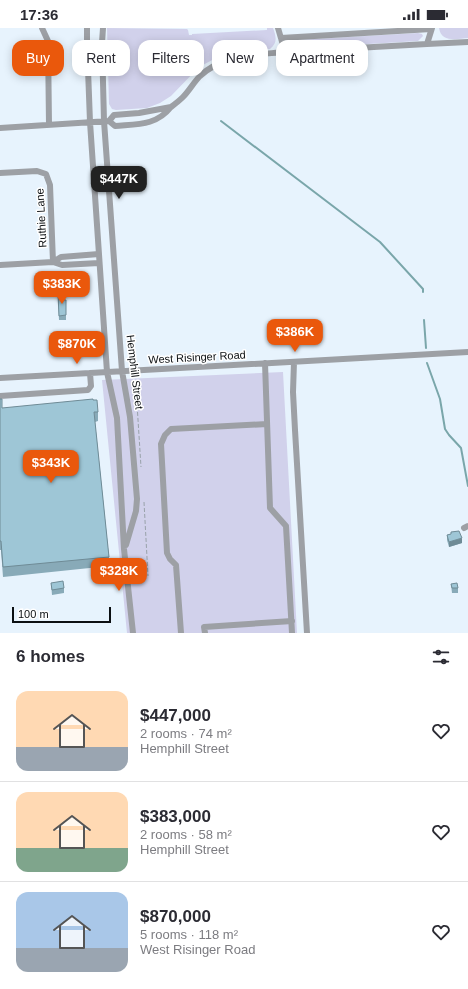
<!DOCTYPE html>
<html lang="en">
<head>
<meta charset="utf-8">
<style>
	:root { --surface:#fff; --page:#f7f7f7; --text:#2b2b33; --muted:#7c7c81; --line:#e1e1e2; --accent:#ea580c }
	body { margin:0; font-family:Arial,sans-serif; background:var(--page); color:var(--text); height:100vh; display:flex; flex-direction:column; font-size:15px; white-space:nowrap }
	* { box-sizing:border-box; margin:0 }
	p { font-size:13px; color:var(--muted) }
	.icon { flex:none; width:22px; height:22px; fill:none; stroke:currentColor; stroke-width:2; stroke-linecap:round; stroke-linejoin:round }
	.map { position:relative; height:605px; overflow:hidden }
	.drawer { display:flex; flex-direction:column; background:var(--surface); flex:1 }
	.drawer>* { flex:none }
	.guide { position:absolute; left:12px; top:12px; width:444px; height:36px; display:flex; gap:8px }
	.scale { position:absolute; left:12px; bottom:10px; width:99px; box-sizing:border-box; padding-left:4px; border:2px solid #0b0f12; border-top:0; font-size:11px; line-height:14px; white-space:nowrap; color:#0b0f12; -webkit-text-stroke:3px #fff; paint-order:stroke }
	.price { position:absolute; translate:-50% -34px; padding:0 9px; border-radius:8px; background:var(--accent); color:#fff; font-size:13px; line-height:26px; filter:drop-shadow(0 1px 2px #0008) }
	.price::after { content:''; position:absolute; left:50%; top:24px; width:12px; height:9px; margin-left:-6px; background:inherit; clip-path:polygon(0 0,100% 0,50% 100%) }
	.price.current { background:#222; color:#fff }
	ul { padding:0; list-style:none }
	li { display:flex; align-items:center; gap:12px; height:100px; padding:0 16px }
	li+li { border-top:1px solid var(--line) }
	li span { display:grid; place-items:center; flex:none; width:112px; height:80px; border-radius:12px; color:#555 }
	li>.icon { margin-inline-start:auto }
	span .icon { width:48px; height:48px; fill:#fffc; stroke-width:1 }
	li b { font-size:17px }
	h2 { display:flex; justify-content:space-between; align-items:center; height:48px; padding:0 16px; font-size:17px }
	.pill { padding:0 14px; border-radius:12px; background:var(--surface); box-shadow:0 2px 10px #0003; font-size:14px; line-height:36px }
	.pill.current { background:var(--accent); color:#fff }
	.status { display:flex; justify-content:space-between; align-items:center; height:28px; padding:0 20px; background:var(--surface); direction:ltr }
	.status svg { height:11px; fill:currentColor }
	.map>svg:first-child { display:block }
	.green { fill:#d1d1eb }
	.lines { fill:none; stroke-linecap:round; stroke-linejoin:round }
	.stream { stroke:#7aa6aa; stroke-width:2 }
	.path { stroke:#99a2aa; stroke-width:1; stroke-dasharray:4 2; stroke-linecap:butt }
	.minor { stroke:#9da0a5; stroke-width:6 }
	.wall { fill:#88aab8 }
	.shaded-wall { fill:#6f8b96 }
	.building { fill:#9ec6d6; stroke:#6f8b96 }
	.labels { text-anchor:middle; dominant-baseline:central; stroke-width:3; stroke-linejoin:round; paint-order:stroke }
	.street-label { font-size:11px; fill:#0b0f12; stroke:#fff }
</style>
</head>
<body>
<div class="status"><b>17:36</b><svg viewBox="0 0 49 12"><path d="M0 12V9h3v3zM5 12V6h3v6zM10 12V3h3v9zM15 12V0h3v12zM26 1h20v11H26zM47 4h2v5h-2z"/></svg></div>
<div class="map">
<svg width="468" height="605" viewBox="0 0 468 605">
	<rect width="100%" height="100%" fill="#e7f3fd"/>
	<path class="green" d="M107,0L187,1L188,2L189,7H192V6L267,2V0H273C276,8 278,15 270,21L238,24L218,29L199,39L171,68L160,75L147,80L116,82L112,81L109,76Z
		M439,0H468V10C457,11 441,15 439,0Z
		M418,5L422,6L423,8L418,13L302,20L298,19L295,15L297,12Z
		M283,344L297,605H127L102,352Z"/>
	<g class="lines">
		<path class="stream" d="M221,93L380,214L423,261V264
			M424,292L426,320
			M427,335L440,371L445,401L449,407L461,420L468,458"/>
		<path class="path" d="M136,360L141,439
			M144,474L148,548"/>
		<path class="minor" d="M42,0L48,13L49,97
			M87,0V15L90,94L107,344L117,390L124,521L133,605
			M103,0L102,15L104,93L122,343L130,389L137,471L136,483L126,517
			M281,10L431,1
			M427,16L468,14
			M285,24L427,16L432,0
			M171,79C175,76 179,73 183,69C189,63 194,54 200,48C224,26 254,27 285,24L278,0
			M0,100L109,93L115,98C137,96 156,98 171,79L139,85L114,87L109,93
			M0,145L37,143L46,146L50,157L53,234
			M53,234L61,229L99,226
			M0,237L53,234L62,237L99,235
			M294,334L293,364L295,402L307,605
			M265,335L270,480L286,498L292,605
			M0,350L468,324
			M0,368L88,362L91,358L90,345
			M464,500L468,498
			M181,605L176,537L170,531L167,525L161,416L165,407L171,401L267,396
			M205,605L204,599L292,593"/>
	</g>
	<path class="wall" d="M58,271L66,272V292H59Z
		M0,371L2,380L98,384V393L95,394L109,529V538L3,549L1,522H0Z
		M447,507L462,515L449,519L447,512Z
		M51,555L64,560V565L52,567Z
		M451,556L458,560V565H452Z"/>
	<path class="shaded-wall" d="M462,510V515L449,519V514Z"/>
	<path class="building" d="M58,266H64V272H66V287L59,288Z
		M0,371H2V380L93,371V372H97L98,384H94L109,529L3,539L1,513H0Z
		M459,503L462,510L449,514L447,507L451,506V504Z
		M63,553L64,560L52,562L51,555Z
		M457,555L458,560H452L451,556Z"/>
	<g class="labels">
		<g class="street-label">
			<text transform="translate(41 190) rotate(-93)">Ruthie Lane</text>
			<text transform="translate(197 329) rotate(-3)">West Risinger Road</text>
			<text transform="translate(135 344) rotate(83)">Hemphill Street</text>
		</g>
	</g>
</svg>
<div class="scale">100 m</div>
<b class="price current" style="left:119px;top:172px">$447K</b>
<b class="price" style="left:62px;top:277px">$383K</b>
<b class="price" style="left:295px;top:325px">$386K</b>
<b class="price" style="left:77px;top:337px">$870K</b>
<b class="price" style="left:51px;top:456px">$343K</b>
<b class="price" style="left:119px;top:564px">$328K</b>
<div class="guide">
<a class="pill current">Buy</a>
<a class="pill">Rent</a>
<a class="pill">Filters</a>
<a class="pill">New</a>
<a class="pill">Apartment</a>
</div>
</div>
<section class="drawer">
<h2>6 homes<svg class="icon" aria-label="filters" viewBox="0 0 24 24"><path d="M4 7h16M4 17h16"/><circle cx="9" cy="7" r="2"/><circle cx="15" cy="17" r="2"/></svg></h2>
<ul>
<li><span style="background:linear-gradient(#ffd9b3 70%,#9aa5b1 0)"><svg class="icon" aria-label="home" viewBox="0 0 24 24"><path d="M3 11l9-7 9 7M6 9v11h12V9"/></svg></span><div><b>$447,000</b><p>2 rooms · 74 m²</p><p>Hemphill Street</p></div><svg class="icon" aria-label="heart" viewBox="0 0 24 24"><path d="M12 20l-8-8c-3-5 5-10 8-4 3-6 11-1 8 4z"/></svg></li>
<li><span style="background:linear-gradient(#ffd9b3 70%,#7fa58c 0)"><svg class="icon" aria-label="home" viewBox="0 0 24 24"><path d="M3 11l9-7 9 7M6 9v11h12V9"/></svg></span><div><b>$383,000</b><p>2 rooms · 58 m²</p><p>Hemphill Street</p></div><svg class="icon" aria-label="heart" viewBox="0 0 24 24"><path d="M12 20l-8-8c-3-5 5-10 8-4 3-6 11-1 8 4z"/></svg></li>
<li><span style="background:linear-gradient(#a9c7e8 70%,#9aa5b1 0)"><svg class="icon" aria-label="home" viewBox="0 0 24 24"><path d="M3 11l9-7 9 7M6 9v11h12V9"/></svg></span><div><b>$870,000</b><p>5 rooms · 118 m²</p><p>West Risinger Road</p></div><svg class="icon" aria-label="heart" viewBox="0 0 24 24"><path d="M12 20l-8-8c-3-5 5-10 8-4 3-6 11-1 8 4z"/></svg></li>
</ul>
</section>
</body>
</html>
